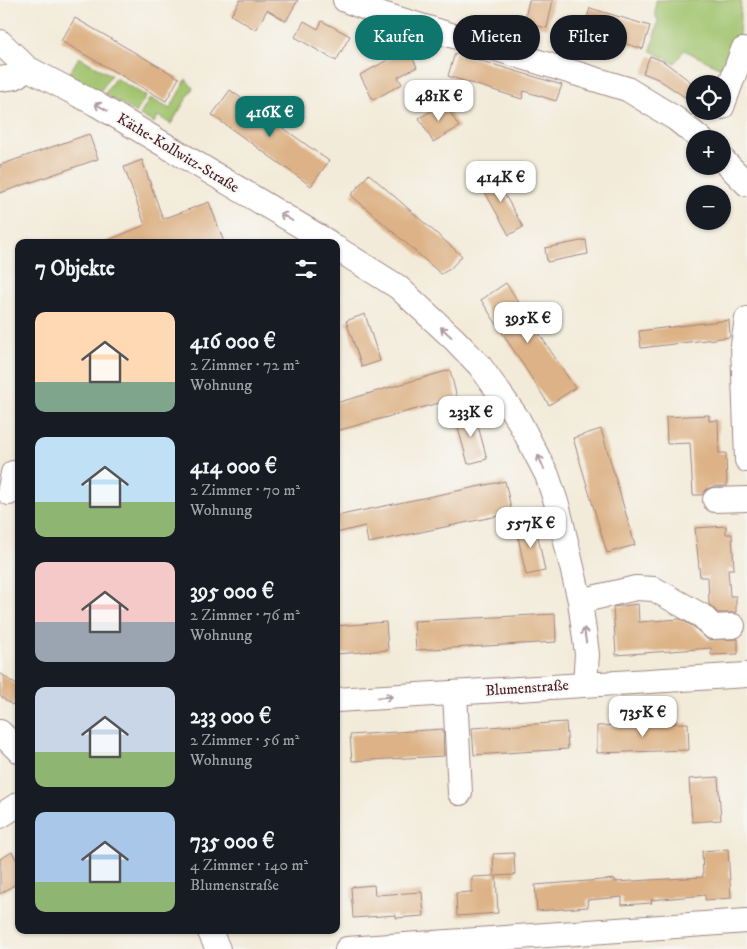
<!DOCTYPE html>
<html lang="de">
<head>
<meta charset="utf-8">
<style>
	:root { --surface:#171b24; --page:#20242c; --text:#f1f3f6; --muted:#9ea1a6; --accent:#0f766e }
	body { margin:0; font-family:"IM FELL DW Pica",serif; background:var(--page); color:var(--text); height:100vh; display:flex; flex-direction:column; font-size:19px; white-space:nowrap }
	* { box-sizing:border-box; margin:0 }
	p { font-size:16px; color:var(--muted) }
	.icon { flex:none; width:28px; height:28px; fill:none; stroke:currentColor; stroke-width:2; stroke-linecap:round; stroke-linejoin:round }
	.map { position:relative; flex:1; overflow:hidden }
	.side { position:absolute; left:15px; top:239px; width:325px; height:695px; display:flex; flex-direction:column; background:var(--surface); border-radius:10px; box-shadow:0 1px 4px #0004 }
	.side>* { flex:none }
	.guide { position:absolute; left:355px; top:15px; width:316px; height:45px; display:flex; gap:10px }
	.buttons { position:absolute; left:686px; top:75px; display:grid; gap:10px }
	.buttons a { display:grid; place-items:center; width:45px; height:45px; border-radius:50%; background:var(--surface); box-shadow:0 1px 4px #0004; font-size:25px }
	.price { position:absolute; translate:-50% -42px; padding:0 11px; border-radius:10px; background:#fff; color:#222; font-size:16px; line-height:32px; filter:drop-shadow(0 1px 2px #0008) }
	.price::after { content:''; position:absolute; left:50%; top:30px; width:15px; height:11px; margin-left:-8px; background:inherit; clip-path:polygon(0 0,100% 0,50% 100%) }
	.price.selected { background:var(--accent); color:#fff }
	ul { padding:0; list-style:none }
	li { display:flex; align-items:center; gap:15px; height:125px; padding:0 20px }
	li span { display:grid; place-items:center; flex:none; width:140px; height:100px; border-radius:10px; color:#555 }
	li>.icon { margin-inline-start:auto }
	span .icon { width:60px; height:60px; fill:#fffc; stroke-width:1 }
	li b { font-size:21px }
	h2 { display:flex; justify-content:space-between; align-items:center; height:60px; padding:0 20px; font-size:21px }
	.tag { padding:0 18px; border-radius:22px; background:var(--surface); box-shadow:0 1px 4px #0004; font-size:18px; line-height:45px }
	.tag.selected { background:var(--accent); color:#fff }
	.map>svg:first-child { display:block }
	.green { fill:#a0c36c; stroke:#75714c }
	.building { fill:#ddb286 }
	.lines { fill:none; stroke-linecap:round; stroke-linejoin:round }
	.minor-casing { stroke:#9e8582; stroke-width:26 }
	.minor { stroke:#fff; stroke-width:24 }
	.oneway { stroke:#ae9aa0 }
	.labels { text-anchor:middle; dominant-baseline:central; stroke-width:4; stroke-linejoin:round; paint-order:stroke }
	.street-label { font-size:15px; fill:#4a1f2b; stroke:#f6f6f2 }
</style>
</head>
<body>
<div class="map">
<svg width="747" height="949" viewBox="0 0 747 949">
	<rect width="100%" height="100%" fill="#f6f6f2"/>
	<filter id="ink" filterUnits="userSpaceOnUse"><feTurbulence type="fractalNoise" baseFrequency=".02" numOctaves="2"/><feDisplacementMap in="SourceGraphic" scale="10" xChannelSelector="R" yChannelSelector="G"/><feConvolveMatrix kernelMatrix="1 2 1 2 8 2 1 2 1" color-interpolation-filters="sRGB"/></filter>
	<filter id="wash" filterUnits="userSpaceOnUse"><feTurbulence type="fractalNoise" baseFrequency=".0096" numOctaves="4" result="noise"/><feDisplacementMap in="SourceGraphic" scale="20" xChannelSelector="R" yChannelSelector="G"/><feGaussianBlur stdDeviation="1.12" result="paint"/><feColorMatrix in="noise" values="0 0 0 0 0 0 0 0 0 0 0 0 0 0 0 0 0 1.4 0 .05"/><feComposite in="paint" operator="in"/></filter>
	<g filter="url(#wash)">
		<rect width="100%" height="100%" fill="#f3ebd9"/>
		<path class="green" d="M656,0H741L738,54L731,73L684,50L675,63L651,51L658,21L655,14Z
			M79,57L111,75L100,92L69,74Z
			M115,78L146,96L136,113L105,94Z
			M186,79L193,88L171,124L158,116L154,123L140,115L150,98L170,109Z"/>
		<g id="blocks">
			<path class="building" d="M240,0H298L286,21L267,10L256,30L231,15Z
				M529,0H553L547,28L524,23Z
				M590,8L650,26L643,49L583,31Z
				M75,18L179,78L166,101L61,41Z
				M304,21L318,29L322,21L350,36L336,61L295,37Z
				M408,49L417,67L398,77L402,84L373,100L360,75Z
				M455,53L562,85L556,101L524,91L522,99L448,76Z
				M650,56L663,61L695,85V104L658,79L643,73Z
				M230,90L329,161L311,186L212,115Z
				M441,97L459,127L433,142L419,118L438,107Z
				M89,134L98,159L0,193V165Z
				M142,160L163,219L209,202L224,242H104L145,225L124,167Z
				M492,172L523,227L509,235L478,180Z
				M369,174L462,256L450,269L441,274L351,195Z
				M586,240L588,254L547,262L545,248Z
				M506,283L575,388L549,405L481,300Z
				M365,314L380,361L362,367L346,321Z
				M729,320L730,337L641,348L639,331Z
				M450,370L457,398L336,431V403Z
				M474,411L487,459L468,464L455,417Z
				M709,415V421L718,420L719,453H726L727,486H714L707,489L702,495H693L690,443L667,444L666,417Z
				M601,429L635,545L607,553L573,438Z
				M505,481L512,513L368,543L365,526L336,533V516Z
				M535,522L545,571L526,575L516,527Z
				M726,526V534H732L734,569H728L730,596H736V613H718L709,604L708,577H700L695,528Z
				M638,604L639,622L680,619L694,627L708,640L738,639V654L711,655V648L616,655L613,607Z
				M555,614L556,642L416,650L414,621Z
				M386,622L388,650L336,654V626Z
				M0,673L19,687V696L12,705L0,696Z
				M566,722L568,749L474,755L472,728Z
				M688,723L689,750L597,753V726Z
				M443,729L444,756L352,761L350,735Z
				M718,777L721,820L692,822L689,779Z
				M728,849L731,898L705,900V895L651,900L652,903L622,905V897L587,900L588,907L537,911L535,885L615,879V882L703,877L702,851Z
				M12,852L19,864V882L0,894V859Z
				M514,853L515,875L496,876L498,913L457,916L456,893L472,892V877L494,876L493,854Z
				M374,885L375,895L422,892L424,916L396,918V915L353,918L351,887Z"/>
		</g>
	</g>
	<g filter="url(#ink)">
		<use href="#blocks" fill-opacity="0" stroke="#9e8582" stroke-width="1"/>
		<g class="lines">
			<defs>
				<path id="minor" d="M345,0L382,14L627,89L676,119L701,139
					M0,42L27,68L96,104L328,242
					M0,79L15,77L27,68
					M722,107L743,50
					M722,159L747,184
					M336,248L398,287L454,339L480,366L518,419L547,475L558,508L580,601L587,654L585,684
					M747,319L743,345L747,460
					M9,493L13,473
					M715,500L747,499
					M580,601L636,588L654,589L702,616L713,627L733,626
					M455,693L460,793
					M336,700L747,675
					M0,732L19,751
					M0,816L19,804
					M209,930L218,949
					M347,949L747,921"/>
			</defs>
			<use href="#minor" class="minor-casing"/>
			<use href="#minor" class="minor"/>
		</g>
		<defs><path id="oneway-shaft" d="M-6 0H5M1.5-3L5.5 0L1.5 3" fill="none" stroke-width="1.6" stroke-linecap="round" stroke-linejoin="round" transform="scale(1.25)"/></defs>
		<g class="oneway">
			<use href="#oneway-shaft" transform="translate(101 107) rotate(-150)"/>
			<use href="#oneway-shaft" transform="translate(286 217) rotate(-148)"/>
			<use href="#oneway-shaft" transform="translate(446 332) rotate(-137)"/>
			<use href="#oneway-shaft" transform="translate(541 462) rotate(-114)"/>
			<use href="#oneway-shaft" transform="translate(585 635) rotate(-98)"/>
			<use href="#oneway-shaft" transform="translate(385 697) rotate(-3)"/>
		</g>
	</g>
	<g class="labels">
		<g class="street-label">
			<text transform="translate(178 153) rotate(31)">Käthe-Kollwitz-Straße</text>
			<text transform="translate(527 688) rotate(-4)">Blumenstraße</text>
		</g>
	</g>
</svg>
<div class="buttons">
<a><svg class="icon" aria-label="locate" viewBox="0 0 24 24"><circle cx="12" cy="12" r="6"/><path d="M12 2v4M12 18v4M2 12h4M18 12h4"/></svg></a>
<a>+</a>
<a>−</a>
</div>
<b class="price" style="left:439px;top:122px">481K €</b>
<b class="price selected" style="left:270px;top:138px">416K €</b>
<b class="price" style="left:501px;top:203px">414K €</b>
<b class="price" style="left:528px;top:344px">395K €</b>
<b class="price" style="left:471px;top:438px">233K €</b>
<b class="price" style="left:531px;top:549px">557K €</b>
<b class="price" style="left:643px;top:738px">735K €</b>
<div class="guide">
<a class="tag selected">Kaufen</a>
<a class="tag">Mieten</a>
<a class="tag">Filter</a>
</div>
<section class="side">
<h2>7 Objekte<svg class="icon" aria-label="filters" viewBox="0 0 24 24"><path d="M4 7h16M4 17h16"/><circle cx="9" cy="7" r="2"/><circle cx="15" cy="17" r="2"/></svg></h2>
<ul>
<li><span style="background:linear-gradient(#ffd9b3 70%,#7fa58c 0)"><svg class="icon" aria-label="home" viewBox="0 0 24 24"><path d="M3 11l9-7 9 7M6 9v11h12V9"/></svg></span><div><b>416 000 €</b><p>2 Zimmer · 72 m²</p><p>Wohnung</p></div></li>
<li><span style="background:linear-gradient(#bfe0f5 65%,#8fb573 0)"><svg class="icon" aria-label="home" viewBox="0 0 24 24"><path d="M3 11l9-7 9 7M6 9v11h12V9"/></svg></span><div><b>414 000 €</b><p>2 Zimmer · 70 m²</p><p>Wohnung</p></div></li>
<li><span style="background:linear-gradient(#f6c9c9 60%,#9aa5b1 0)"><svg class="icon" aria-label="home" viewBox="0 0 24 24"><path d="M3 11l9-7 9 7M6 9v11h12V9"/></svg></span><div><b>395 000 €</b><p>2 Zimmer · 76 m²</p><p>Wohnung</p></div></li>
<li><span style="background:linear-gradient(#c9d6e8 65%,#8fb573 0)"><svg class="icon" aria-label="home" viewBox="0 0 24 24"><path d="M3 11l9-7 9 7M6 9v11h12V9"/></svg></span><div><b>233 000 €</b><p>2 Zimmer · 56 m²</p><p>Wohnung</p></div></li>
<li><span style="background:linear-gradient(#a9c7e8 70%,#8fb573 0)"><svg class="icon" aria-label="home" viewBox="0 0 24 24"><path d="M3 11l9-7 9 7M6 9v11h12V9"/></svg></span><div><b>735 000 €</b><p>4 Zimmer · 140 m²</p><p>Blumenstraße</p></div></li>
</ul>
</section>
</div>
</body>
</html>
